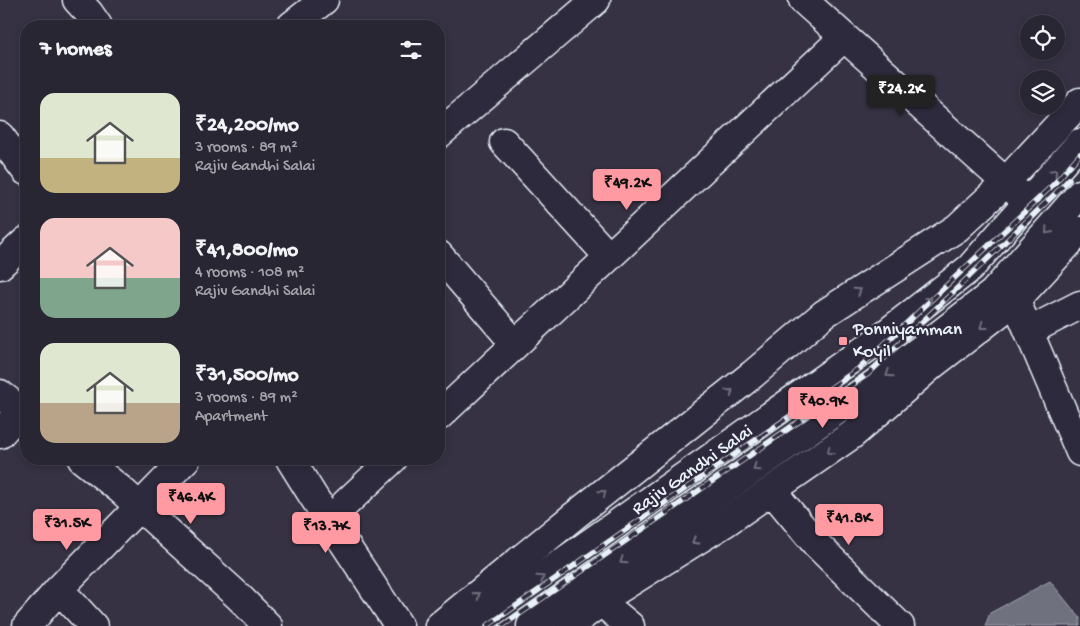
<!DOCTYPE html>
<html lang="en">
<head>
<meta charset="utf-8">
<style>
	:root { --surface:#282633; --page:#302e3b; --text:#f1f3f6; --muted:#a5a5ac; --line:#44434e; --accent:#ff9aa2 }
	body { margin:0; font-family:"Gochi Hand",sans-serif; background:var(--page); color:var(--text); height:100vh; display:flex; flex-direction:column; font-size:19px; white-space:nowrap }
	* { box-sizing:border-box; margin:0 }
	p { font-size:16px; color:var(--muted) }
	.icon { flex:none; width:28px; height:28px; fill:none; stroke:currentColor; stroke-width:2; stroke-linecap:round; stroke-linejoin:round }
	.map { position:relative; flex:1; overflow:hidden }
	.panel { position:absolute; left:20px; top:20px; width:425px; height:445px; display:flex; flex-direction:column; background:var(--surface); border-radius:20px; box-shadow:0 2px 8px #0003,0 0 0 1px var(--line) }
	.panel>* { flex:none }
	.buttons { position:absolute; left:1020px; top:15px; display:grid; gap:10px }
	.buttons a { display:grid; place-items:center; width:45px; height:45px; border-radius:50%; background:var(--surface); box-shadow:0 2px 8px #0003,0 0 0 1px var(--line); font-size:25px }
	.price { position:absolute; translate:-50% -42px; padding:0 11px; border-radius:5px; background:var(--accent); color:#111; font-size:16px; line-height:32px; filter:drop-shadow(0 1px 2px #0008) }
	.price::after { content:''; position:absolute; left:50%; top:30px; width:15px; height:11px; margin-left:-8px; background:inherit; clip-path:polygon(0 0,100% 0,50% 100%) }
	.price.on { background:#222; color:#fff }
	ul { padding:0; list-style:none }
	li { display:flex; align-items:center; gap:15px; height:125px; padding:0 20px }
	li span { display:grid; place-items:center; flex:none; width:140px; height:100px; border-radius:15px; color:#555 }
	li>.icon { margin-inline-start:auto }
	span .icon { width:60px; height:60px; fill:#fffc; stroke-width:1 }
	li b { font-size:21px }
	h2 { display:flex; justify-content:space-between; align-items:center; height:60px; padding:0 20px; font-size:21px }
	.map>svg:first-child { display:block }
	.water { fill:#70717f; stroke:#a0a4af }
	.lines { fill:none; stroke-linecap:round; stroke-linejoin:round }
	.minor-casing { stroke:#e8f1f8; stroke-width:31 }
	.major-casing { stroke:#e8f1f8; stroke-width:31 }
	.minor { stroke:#2f2a3d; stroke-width:28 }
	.major { stroke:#2f2a3d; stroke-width:28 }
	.rail-casing { stroke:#e8f1f8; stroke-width:5.5 }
	.rail { stroke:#2f2a3d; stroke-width:4; stroke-dasharray:11; stroke-linecap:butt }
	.oneway { stroke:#70707e }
	.poi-dot { fill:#ff9aa2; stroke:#2f2a3d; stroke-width:2 }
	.labels { text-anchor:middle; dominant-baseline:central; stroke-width:4.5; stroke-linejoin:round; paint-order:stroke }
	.poi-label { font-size:19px; fill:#e8f1f8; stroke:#2f2a3d; text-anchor:start }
	.street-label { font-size:19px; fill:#e8f1f8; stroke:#2f2a3d }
</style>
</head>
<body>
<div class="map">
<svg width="1080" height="626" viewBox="0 0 1080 626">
	<rect width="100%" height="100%" fill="#363244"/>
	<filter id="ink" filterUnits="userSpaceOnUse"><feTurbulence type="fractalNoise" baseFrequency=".02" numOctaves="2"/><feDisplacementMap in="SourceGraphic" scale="10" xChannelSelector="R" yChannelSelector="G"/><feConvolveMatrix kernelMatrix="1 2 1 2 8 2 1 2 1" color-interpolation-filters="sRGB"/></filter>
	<g filter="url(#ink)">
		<path class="water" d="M1050,581L1080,618V626H985L990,613Z"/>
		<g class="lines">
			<defs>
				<path id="minor" d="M77,0L89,13L98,26
					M803,0L1020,195
					M291,26L324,0
					M439,134L596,0
					M0,136L26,171
					M504,142L609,257
					M439,255L515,344
					M0,265L26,241
					M1009,285L1080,452
					M1029,331L1080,305
					M0,394L26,415
					M439,416L844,37
					M0,434L21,411
					M82,459L121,490L238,596L268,626
					M290,459L313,496L399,626
					M772,491L817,545L900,626
					M345,504L393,459
					M59,589L93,626
					M601,602L630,626
					M27,626L59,589L186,459
					M439,626L574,516L753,374L824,314L957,228L999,189L1080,102
					M569,626L617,590L726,522L853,434L932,365L1016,300L1080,231"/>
				<path id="major" d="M472,626L874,343L970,268L1080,143
					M531,626L894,370L993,293L1080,194"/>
			</defs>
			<use href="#minor" class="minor-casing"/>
			<use href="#major" class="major-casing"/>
			<use href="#minor" class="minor"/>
			<use href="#major" class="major"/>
			<defs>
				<path id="rail" d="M487,626L858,369L1054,184L1080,154
					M502,626L868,374L1059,190L1069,179"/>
			</defs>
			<use href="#rail" class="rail-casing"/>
			<use href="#rail" class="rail"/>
		</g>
		<defs><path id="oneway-chevron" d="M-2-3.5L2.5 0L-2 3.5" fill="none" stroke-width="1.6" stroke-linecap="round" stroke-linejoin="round" transform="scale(1.25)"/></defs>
		<g class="oneway">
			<use href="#oneway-chevron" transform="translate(1054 172) rotate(-49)"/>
			<use href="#oneway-chevron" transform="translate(1048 231) rotate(131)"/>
			<use href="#oneway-chevron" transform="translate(858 291) rotate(-33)"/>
			<use href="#oneway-chevron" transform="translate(929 300) rotate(-38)"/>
			<use href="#oneway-chevron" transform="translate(983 326) rotate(142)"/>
			<use href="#oneway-chevron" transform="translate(889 374) rotate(145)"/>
			<use href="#oneway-chevron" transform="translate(730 392) rotate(-39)"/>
			<use href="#oneway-chevron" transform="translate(830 451) rotate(145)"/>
			<use href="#oneway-chevron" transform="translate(756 468) rotate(145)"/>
			<use href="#oneway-chevron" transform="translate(603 493) rotate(-39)"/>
			<use href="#oneway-chevron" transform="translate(695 541) rotate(148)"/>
			<use href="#oneway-chevron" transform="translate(623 561) rotate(145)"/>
			<use href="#oneway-chevron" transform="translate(541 578) rotate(-35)"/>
			<use href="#oneway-chevron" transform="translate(477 595) rotate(-39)"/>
		</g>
	</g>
	<rect class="poi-dot" x="838" y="336" width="10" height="10" rx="2.5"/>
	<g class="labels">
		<g class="poi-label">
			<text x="853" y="330">Ponniyamman<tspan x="853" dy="22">Koyil</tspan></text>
		</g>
		<g class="street-label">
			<text transform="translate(693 471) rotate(-35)">Rajiv Gandhi Salai</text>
		</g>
	</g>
</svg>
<div class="buttons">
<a><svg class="icon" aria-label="locate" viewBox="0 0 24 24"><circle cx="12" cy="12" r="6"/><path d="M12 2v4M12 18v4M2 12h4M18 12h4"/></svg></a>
<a><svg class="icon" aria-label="layers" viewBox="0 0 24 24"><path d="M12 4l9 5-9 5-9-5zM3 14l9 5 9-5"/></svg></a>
</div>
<b class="price on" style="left:901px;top:117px">₹24.2K</b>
<b class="price" style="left:627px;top:211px">₹49.2K</b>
<b class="price" style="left:823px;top:429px">₹40.9K</b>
<b class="price" style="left:191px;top:525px">₹46.4K</b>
<b class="price" style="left:849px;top:546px">₹41.8K</b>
<b class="price" style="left:67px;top:551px">₹31.5K</b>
<b class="price" style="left:326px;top:554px">₹13.7K</b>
<section class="panel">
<h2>7 homes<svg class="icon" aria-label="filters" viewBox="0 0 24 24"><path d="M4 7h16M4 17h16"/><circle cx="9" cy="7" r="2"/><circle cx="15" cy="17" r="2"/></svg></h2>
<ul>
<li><span style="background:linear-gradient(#dfe7d0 65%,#c2b280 0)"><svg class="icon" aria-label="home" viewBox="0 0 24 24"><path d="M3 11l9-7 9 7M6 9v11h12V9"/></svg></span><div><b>₹24,200/mo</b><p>3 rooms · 89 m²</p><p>Rajiv Gandhi Salai</p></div></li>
<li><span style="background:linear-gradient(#f6c9c9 60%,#7fa58c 0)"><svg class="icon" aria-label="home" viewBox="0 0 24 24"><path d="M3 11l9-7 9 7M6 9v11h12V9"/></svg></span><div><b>₹41,800/mo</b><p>4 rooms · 108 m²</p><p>Rajiv Gandhi Salai</p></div></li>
<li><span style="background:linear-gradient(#dfe7d0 60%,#b9a48a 0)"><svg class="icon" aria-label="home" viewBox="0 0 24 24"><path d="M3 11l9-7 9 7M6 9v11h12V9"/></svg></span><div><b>₹31,500/mo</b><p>3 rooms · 89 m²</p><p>Apartment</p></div></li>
</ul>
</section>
</div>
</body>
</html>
